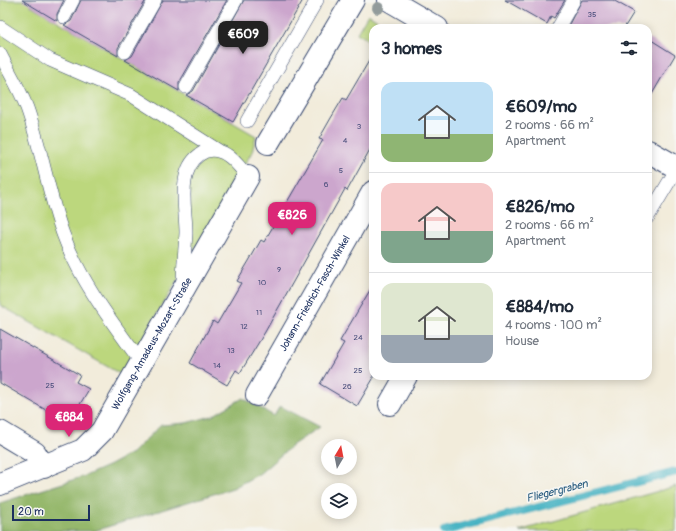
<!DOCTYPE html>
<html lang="en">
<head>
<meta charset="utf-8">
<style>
	:root { --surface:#fff; --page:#f6f6f7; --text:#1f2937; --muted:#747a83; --line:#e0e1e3; --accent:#db2777 }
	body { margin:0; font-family:Pangolin,sans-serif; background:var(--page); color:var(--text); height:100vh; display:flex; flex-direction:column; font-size:15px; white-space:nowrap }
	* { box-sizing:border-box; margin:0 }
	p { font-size:13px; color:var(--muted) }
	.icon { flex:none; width:22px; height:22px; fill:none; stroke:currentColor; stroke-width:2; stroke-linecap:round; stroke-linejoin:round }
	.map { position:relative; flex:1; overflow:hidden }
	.panel { position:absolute; left:369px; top:24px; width:283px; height:356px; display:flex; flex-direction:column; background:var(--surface); border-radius:12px; box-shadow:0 2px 10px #0003 }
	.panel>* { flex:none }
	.needle { width:26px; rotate:10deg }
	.buttons { position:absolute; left:321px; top:439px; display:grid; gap:8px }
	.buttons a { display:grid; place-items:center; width:36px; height:36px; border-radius:50%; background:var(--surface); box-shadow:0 2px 10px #0003; font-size:20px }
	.scale { position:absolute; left:12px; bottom:10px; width:78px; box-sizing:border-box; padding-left:4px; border:2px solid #1b2f5e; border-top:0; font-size:11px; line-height:14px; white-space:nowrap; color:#1b2f5e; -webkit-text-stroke:3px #f6f6f2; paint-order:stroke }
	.price { position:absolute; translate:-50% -34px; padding:0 9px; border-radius:8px; background:var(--accent); color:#fff; font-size:13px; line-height:26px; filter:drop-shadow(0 1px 2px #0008) }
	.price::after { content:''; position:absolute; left:50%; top:24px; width:12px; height:9px; margin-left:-6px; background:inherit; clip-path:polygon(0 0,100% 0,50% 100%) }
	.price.current { background:#222; color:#fff }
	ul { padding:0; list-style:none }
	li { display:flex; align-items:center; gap:12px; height:100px; padding:0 12px }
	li+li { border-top:1px solid var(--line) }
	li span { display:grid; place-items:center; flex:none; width:112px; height:80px; border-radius:12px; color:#555 }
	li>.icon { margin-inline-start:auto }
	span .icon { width:48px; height:48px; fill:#fffc; stroke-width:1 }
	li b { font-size:17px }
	h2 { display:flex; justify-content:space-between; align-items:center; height:48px; padding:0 12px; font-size:17px }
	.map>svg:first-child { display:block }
	.green { fill:#bcd77d; stroke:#6c836e }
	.forest { fill:#95b86c; stroke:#587465 }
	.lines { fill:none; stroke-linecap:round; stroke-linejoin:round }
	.stream { stroke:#46b3c3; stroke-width:8 }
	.building { fill:#cca6cd }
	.service-casing { stroke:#3b4b71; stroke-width:14 }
	.minor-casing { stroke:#3b4b71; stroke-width:24 }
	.service { stroke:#fff; stroke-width:13 }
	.minor { stroke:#fff; stroke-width:22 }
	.tree { fill:#929b9b }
	.labels { text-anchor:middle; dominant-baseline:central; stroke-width:3.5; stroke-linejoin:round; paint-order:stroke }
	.number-label { font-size:8px; fill:#474d7a }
	.street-label { font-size:10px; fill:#1b2f5e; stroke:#f6f6f2 }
	.water-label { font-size:11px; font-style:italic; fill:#2a5d81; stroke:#f6f6f2 }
</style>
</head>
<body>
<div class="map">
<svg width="676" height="531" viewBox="0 0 676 531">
	<rect width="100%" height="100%" fill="#f6f6f2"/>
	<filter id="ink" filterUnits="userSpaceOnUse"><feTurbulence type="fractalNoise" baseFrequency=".025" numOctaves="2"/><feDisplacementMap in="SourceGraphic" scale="8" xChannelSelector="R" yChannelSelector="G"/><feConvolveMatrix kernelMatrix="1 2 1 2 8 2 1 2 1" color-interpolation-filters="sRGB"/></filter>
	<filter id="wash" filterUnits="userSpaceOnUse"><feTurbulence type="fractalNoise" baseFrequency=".012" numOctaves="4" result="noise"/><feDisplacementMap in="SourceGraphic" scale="16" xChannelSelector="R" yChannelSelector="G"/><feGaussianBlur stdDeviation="0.9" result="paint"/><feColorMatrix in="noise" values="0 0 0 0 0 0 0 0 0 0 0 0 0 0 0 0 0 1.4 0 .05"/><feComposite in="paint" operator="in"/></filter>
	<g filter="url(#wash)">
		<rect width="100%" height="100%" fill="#f2ecdb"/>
		<path class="green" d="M0,0H33L30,5L256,136L252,152L122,375L0,305Z
			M368,14L381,22L378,28H373V43L357,33Z
			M676,486V531H519Z"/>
		<path class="forest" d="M243,398L274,416L280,406L320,427L294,444L259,474L233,488L94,531H0V503L85,476L110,465L132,453L161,425L186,423L212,416Z"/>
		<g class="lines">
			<path class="stream" d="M444,531L676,472"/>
		</g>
		<g id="blocks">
			<path class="building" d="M22,0H64L57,14V21Z
				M81,0H146L118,48V56L64,25L71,21Z
				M163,0H227L179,83V91L125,60L132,56Z
				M244,0H303L233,122L186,95L193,91Z
				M505,0H565L554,18L551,16L547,24Z
				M582,0H613L634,12L624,28H572L568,26Z
				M648,38L675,55L648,101Z
				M373,54V144L347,191L345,189L265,332L240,373L236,370L227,385L190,363L213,321L217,324L241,283L237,281L249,261L261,240L264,242L323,140L319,139L331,118L343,98L346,100Z
				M373,285V379L357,406L320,384L344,343L340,341Z
				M0,329L80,375L76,382L89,389L73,416L60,409L56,416L0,383Z"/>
		</g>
	</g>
	<g filter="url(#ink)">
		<use href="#blocks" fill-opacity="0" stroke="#3b4b71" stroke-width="1"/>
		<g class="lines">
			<defs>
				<path id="service" d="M64,17L73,0
					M0,27L50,60L131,95L219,151
					M558,28L574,0
					M125,52L155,0
					M0,54C9,72 20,89 27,108C42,150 48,193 63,234C80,281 112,322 141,362
					M186,87L236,0
					M247,121L317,0
					M648,217L676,170
					M183,285C183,267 185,250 186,233C186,216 182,198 185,181C188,160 206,141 227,155C235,160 242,170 248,177"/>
				<g id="minor">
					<path d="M389,0L437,28"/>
					<path d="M268,143L353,0"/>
					<path d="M648,151L676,167"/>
					<path id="s1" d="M257,395L373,192"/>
					<path d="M390,404L406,376"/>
					<path d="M0,432L35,453L44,467"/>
					<path id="s2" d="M0,484L83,450L102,431L248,177"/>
				</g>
			</defs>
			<use href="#service" class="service-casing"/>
			<use href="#minor" class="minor-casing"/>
			<use href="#service" class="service"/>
			<use href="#minor" class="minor"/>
		</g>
		<circle class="tree" cx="378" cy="8" r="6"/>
	</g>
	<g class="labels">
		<g class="number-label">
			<text x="592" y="14">35</text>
			<text x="359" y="126">3</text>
			<text x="345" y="140">4</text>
			<text x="341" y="170">5</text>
			<text x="326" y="184">6</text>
			<text x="279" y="269">9</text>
			<text x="262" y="282">10</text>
			<text x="259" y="312">11</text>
			<text x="244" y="326">12</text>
			<text x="358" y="337">24</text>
			<text x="231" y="350">13</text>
			<text x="217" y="365">14</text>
			<text x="358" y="370">25</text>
			<text x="50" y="385">25</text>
			<text x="347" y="386">26</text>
		</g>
		<g class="street-label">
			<text stroke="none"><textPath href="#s1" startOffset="117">Johann-Friedrich-Fasch-Winkel</textPath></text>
			<text stroke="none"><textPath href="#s2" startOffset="217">Wolfgang-Amadeus-Mozart-Straße</textPath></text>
		</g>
		<g class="water-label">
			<text transform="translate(557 491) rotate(-14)">Fliegergraben</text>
		</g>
	</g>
</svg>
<div class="buttons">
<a><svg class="needle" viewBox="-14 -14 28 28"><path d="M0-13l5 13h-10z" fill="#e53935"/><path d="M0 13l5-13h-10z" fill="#747a83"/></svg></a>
<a><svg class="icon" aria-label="layers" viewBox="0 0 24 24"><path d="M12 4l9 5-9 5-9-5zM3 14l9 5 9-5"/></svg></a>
</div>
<div class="scale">20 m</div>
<b class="price current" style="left:243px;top:55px">€609</b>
<b class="price" style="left:292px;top:236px">€826</b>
<b class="price" style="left:69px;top:438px">€884</b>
<section class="panel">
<h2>3 homes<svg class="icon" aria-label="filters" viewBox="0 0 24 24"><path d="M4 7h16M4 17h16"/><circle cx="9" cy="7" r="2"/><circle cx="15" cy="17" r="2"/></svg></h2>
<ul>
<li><span style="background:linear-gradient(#bfe0f5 65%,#8fb573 0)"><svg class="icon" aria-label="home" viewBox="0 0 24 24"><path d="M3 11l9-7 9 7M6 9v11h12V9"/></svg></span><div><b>€609/mo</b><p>2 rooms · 66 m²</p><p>Apartment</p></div></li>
<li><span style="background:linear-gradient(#f6c9c9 60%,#7fa58c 0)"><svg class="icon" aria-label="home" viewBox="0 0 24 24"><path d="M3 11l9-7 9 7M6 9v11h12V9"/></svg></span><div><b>€826/mo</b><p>2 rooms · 66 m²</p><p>Apartment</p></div></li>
<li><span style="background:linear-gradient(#dfe7d0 65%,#9aa5b1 0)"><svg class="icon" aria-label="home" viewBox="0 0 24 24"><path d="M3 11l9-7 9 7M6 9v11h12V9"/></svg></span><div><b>€884/mo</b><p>4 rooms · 100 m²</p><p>House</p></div></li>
</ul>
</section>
</div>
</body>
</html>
